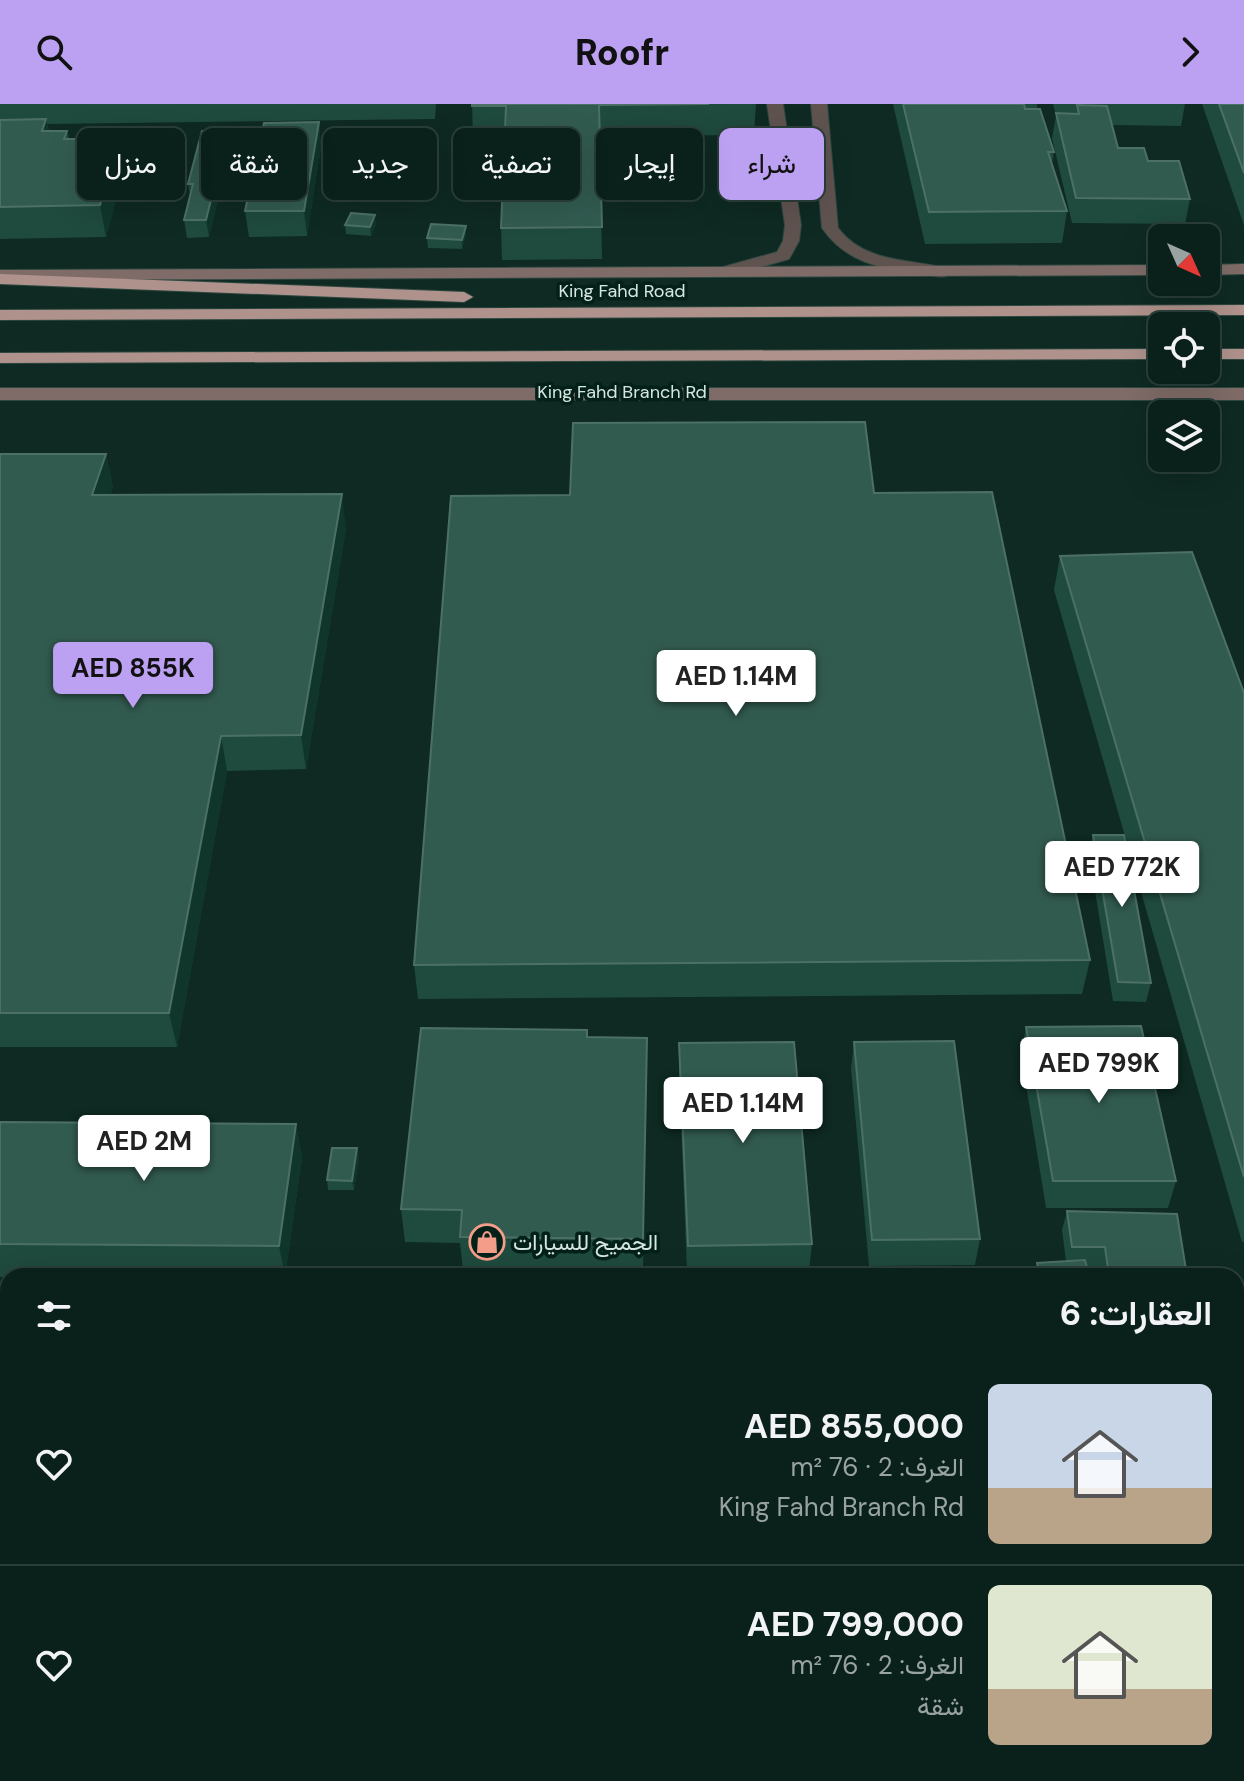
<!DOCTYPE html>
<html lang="ar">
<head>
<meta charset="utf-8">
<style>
	:root { --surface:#0a201a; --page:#132823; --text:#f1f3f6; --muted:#99a3a2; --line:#2a3e39; --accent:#bca0f2 }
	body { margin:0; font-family:"DM Sans",Vazirmatn,sans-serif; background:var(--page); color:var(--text); direction:rtl; height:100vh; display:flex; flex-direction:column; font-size:30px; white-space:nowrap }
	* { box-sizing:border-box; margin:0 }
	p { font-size:26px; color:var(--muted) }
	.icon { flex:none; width:44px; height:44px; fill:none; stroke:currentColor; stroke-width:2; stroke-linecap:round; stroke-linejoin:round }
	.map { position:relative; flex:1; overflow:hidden; direction:ltr }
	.panel { position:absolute; left:0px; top:1164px; width:1244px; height:514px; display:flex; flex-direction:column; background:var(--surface); border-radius:24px 24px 0 0; box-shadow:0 8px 32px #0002,0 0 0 2px var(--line); direction:rtl }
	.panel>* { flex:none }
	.banner { position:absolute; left:24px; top:24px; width:800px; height:72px; direction:rtl; display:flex; gap:16px }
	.needle { width:52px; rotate:135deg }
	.buttons { position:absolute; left:1148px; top:120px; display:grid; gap:16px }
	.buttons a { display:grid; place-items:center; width:72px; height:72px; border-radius:12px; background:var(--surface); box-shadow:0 8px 32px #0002,0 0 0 2px var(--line); font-size:40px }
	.price { position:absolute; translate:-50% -68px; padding:0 18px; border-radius:8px; background:#fff; color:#222; font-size:26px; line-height:52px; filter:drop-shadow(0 2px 4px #0008) }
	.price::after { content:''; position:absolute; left:50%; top:48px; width:24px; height:18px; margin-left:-12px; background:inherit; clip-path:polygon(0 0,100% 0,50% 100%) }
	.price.current { background:var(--accent); color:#111 }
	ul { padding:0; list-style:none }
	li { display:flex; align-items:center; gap:24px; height:200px; padding:0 32px }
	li+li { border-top:2px solid var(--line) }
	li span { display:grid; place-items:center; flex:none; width:224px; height:160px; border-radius:12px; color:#555 }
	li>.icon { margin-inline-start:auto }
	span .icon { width:96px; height:96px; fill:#fffc; stroke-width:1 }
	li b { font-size:34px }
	h2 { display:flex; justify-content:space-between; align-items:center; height:96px; padding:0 32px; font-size:34px }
	.pill { padding:0 28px; border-radius:12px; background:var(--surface); box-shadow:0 8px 32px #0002,0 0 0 2px var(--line); font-size:28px; line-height:72px }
	.pill.current { background:var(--accent); color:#111 }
	header { display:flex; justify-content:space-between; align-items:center; height:104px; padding:0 32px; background:var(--accent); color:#111; font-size:36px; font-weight:800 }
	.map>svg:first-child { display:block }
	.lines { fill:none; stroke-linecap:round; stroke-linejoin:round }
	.minor-casing { stroke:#2e4841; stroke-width:2 }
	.secondary-casing { stroke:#2e4841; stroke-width:2 }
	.motorway-casing { stroke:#2e4841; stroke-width:2 }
	.minor { fill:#5f5350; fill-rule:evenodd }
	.secondary { fill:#7f6c68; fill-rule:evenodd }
	.motorway { fill:#af928b; fill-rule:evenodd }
	.wall { fill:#1f4a3e }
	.shaded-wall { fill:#10362c }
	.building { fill:#325b50; stroke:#4c7066; stroke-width:2 }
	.labels { text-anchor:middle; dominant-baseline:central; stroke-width:7; stroke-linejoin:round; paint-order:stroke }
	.far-street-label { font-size:18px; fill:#d6e6e1; stroke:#042119 }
	.poi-label { font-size:22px; fill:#d6e6e1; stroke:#042119; text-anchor:start }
</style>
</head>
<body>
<header><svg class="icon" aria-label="forward" viewBox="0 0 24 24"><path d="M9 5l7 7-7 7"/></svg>Roofr<svg class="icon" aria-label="search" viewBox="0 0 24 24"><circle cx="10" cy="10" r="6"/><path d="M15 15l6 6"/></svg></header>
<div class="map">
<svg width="1244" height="1677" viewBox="0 0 1244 1677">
	<rect width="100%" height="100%" fill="#0e2a22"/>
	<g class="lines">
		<defs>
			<path id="minor" d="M767,0H783L801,121L799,137L789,155L729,172L723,171L720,167L723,163L777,148L783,137L785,121Z
				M811,0H827L838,124C865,159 908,155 947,164L950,168L947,172C937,174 926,171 916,169C877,164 845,157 822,124Z
				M1236,1213H1244V1237H1236Z
				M0,1229H8V1253H0Z
				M1244,1301V1327L1236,1328V1302Z
				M0,1319H8V1345H0Z"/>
			<path id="secondary" d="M1244,160V170L1206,171V161Z
				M1162,161V171L0,176V166Z
				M0,284H1244V296H0Z"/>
			<path id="motorway" d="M0,170L464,188L473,193L464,198L0,180Z
				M1244,201V211L0,216V206Z
				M1162,245V255L0,259V249Z
				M1206,245H1244V255H1206Z"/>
		</defs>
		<use href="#minor" class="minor-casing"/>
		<use href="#secondary" class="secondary-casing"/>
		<use href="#motorway" class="motorway-casing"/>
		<use href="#minor" class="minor"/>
		<use href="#secondary" class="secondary"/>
		<use href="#motorway" class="motorway"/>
	</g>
	<path class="wall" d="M0,0H436L435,15L47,20L49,27H67L69,35H118L124,66L106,133L0,135Z
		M472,0H756L754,31L600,32L602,155L502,156L501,124L505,33H473Z
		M893,0H1037V5L1054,48L1052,59L1067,107L1062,139L925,140Z
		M1053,0H1185L1181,22L1112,21L1118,44L1148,57L1190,95L1185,120L1072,119L1052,34L1056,12Z
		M1202,0H1244V121Z
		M319,18L321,43L307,132L249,133L245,107Z
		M356,39L385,45L377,52L357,48Z
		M230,45L209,133L187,134L184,116L190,91L188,80Z
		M345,121H376L371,132L346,130Z
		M466,131L462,145L428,144L427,134Z
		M0,350H106L113,383L110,391L346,424L306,665L227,667L177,943H0Z
		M874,389L1090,856L1082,890L418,895L414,861Z
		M1060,452L1244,589V1138H1242L1054,486Z
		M1093,731L1151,879L1146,898L1113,897L1089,750Z
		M1026,923L1176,1077L1168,1104H1046L1021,950Z
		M587,926L588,934H647L643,1168L463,1166L460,1139L405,1138L401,1105Z
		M854,938L980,1135L975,1161L869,1162L851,965Z
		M679,939L812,1140L809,1166L687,1168L679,966Z
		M0,1018L296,1020L302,1054L285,1172L0,1173Z
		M357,1044L359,1054L354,1086H328L327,1076Z
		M1067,1107L1187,1172H1101L1099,1162H1087L1089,1172H1035L1034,1168L1037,1159L1066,1157L1062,1126Z
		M856,1670H1236L1244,1677H856Z"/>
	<path class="shaded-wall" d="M46,15L53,47L42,27Z
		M319,18L321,43L307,132L304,107Z
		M228,27L230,45L209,133L206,116Z
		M118,35L124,66L106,133L100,101Z
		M384,36L385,45L377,52V43Z
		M375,111L376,121L371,132L370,123Z
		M466,122V131L462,145V136Z
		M106,350L113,383L100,425L92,391Z
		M342,390L346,424L306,665L301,631Z
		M221,632L227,667L177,943L169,909Z
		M296,1020L302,1054L285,1172L279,1142Z
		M357,1044L359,1054L354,1086L352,1077Z"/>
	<path class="building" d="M472,0H709L599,1L602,123L501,124L506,2H472Z
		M903,0H1024L1025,5H1040L1054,48H1048L1067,107L929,108Z
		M1219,0H1244V69Z
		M1077,1L1107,2L1118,44H1144L1148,57H1179L1190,95L1076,94L1056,9L1079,10Z
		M46,15L42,27H67L64,35H118L100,101L0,103V16Z
		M319,18L304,107H245L264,19Z
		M202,27H228L206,116H184L193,80H188Z
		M364,32L384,36L377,43L356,39Z
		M351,109L375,111L370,123L345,121Z
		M431,120L466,122L462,136L427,134Z
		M865,318L874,389L992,388L1090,856L414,861L451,392L570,391L573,319Z
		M0,350H106L92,391L342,390L301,631L221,632L169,909H0Z
		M1192,448L1244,589V1073L1060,452Z
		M1093,731H1124L1151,879L1118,878Z
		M1141,922L1176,1077H1053L1026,923Z
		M421,924L587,926V933L647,934L643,1135L460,1133L462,1106L401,1105Z
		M954,937L980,1135L872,1136L854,938Z
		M794,938L812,1140L688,1142L679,939Z
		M0,1018L296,1020L279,1142L0,1140Z
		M332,1044H357L352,1077L327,1076Z
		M1067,1107L1177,1110L1187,1172H1109L1105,1143H1072Z
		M1085,1156L1089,1172H1040L1037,1159Z
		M1244,1383V1677H864L863,1670H1236V1384Z
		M0,1402H8V1670H729V1677H0Z"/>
	<defs>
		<symbol id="shop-ring" viewBox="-11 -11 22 22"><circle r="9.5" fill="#042119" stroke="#f49e8a" stroke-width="1.5"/><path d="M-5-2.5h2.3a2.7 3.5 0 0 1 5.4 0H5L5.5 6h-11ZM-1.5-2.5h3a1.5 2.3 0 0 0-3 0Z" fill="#f49e8a"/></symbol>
	</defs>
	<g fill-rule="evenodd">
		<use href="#shop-ring" x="467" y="1118" width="40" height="40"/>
	</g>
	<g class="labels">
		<g class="far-street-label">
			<text x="622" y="187">King Fahd Road</text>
			<text x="622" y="288">King Fahd Branch Rd</text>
		</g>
		<g class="poi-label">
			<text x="513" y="1138">الجميح للسيارات</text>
		</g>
	</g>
</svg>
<div class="buttons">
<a><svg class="needle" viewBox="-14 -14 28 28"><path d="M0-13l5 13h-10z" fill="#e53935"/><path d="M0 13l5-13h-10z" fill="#99a3a2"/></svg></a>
<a><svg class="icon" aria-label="locate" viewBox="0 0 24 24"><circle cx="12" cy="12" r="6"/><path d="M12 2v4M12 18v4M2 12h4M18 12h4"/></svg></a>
<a><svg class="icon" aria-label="layers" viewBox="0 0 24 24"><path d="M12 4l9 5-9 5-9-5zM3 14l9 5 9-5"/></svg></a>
</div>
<b class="price current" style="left:133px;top:606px">AED 855K</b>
<b class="price" style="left:736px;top:614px">AED 1.14M</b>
<b class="price" style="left:1122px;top:805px">AED 772K</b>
<b class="price" style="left:1099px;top:1001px">AED 799K</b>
<b class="price" style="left:743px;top:1041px">AED 1.14M</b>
<b class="price" style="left:144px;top:1079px">AED 2M</b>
<div class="banner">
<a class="pill current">شراء</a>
<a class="pill">إيجار</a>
<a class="pill">تصفية</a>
<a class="pill">جديد</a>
<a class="pill">شقة</a>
<a class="pill">منزل</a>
</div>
<section class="panel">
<h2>العقارات: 6<svg class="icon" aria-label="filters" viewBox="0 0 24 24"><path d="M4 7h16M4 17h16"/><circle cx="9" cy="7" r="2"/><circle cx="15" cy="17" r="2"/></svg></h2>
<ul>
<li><span style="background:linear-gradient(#c9d6e8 65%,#b9a48a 0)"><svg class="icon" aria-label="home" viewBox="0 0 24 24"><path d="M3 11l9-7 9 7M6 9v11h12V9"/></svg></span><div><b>AED 855,000</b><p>الغرف: 2 · 76 m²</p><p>King Fahd Branch Rd</p></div><svg class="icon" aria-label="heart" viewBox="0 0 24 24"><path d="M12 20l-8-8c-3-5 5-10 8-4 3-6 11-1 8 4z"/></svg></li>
<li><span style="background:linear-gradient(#dfe7d0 65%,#b9a48a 0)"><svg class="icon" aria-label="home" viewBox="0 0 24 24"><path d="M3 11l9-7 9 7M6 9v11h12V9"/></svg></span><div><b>AED 799,000</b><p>الغرف: 2 · 76 m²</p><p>شقة</p></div><svg class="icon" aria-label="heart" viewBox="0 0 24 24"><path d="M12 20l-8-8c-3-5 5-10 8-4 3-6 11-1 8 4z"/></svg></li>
</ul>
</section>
</div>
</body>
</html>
